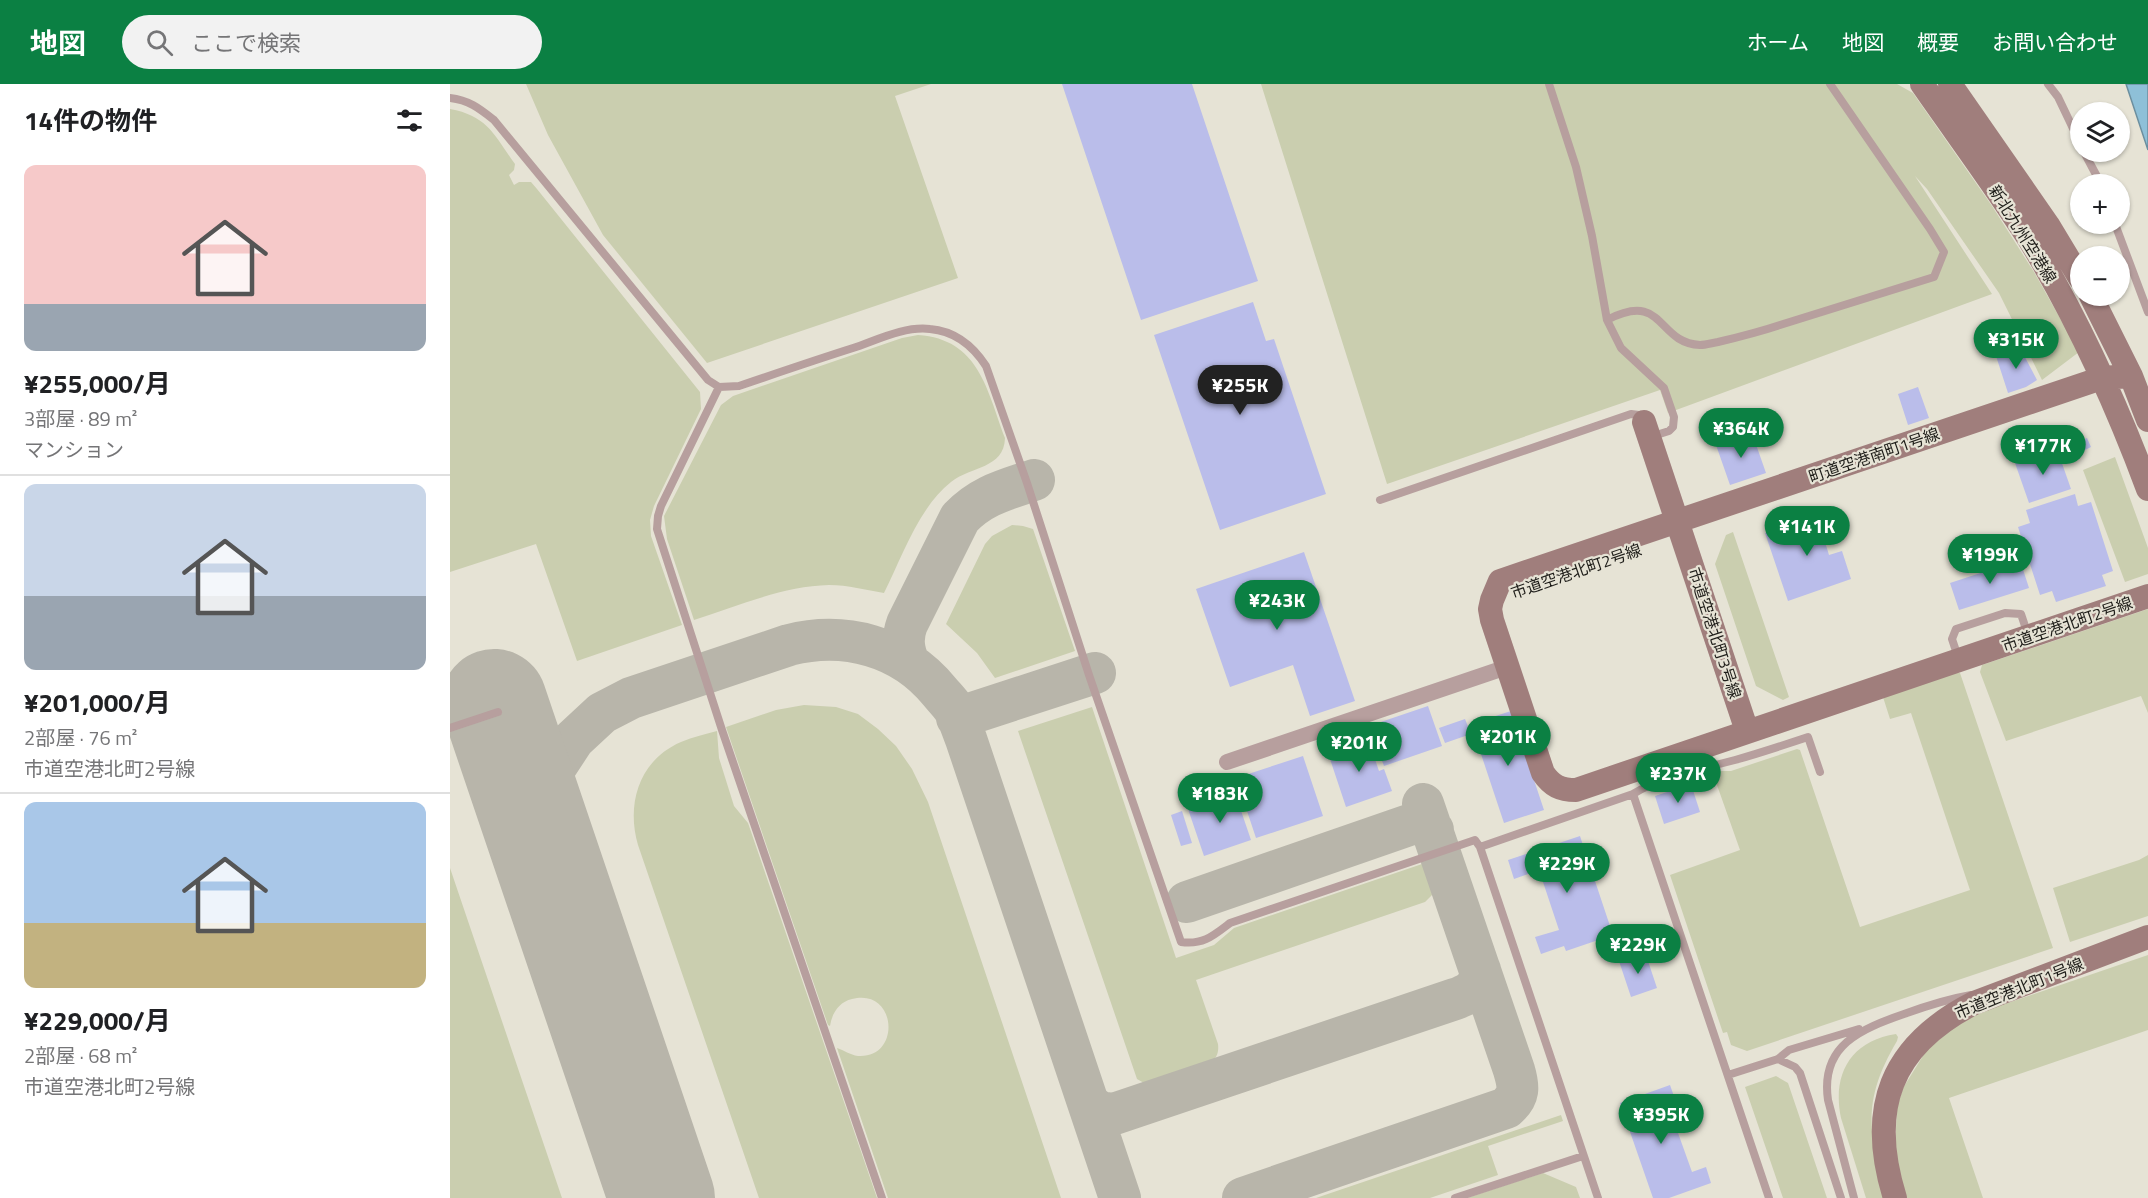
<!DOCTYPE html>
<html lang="ja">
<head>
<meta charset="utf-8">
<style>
	:root { --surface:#fff; --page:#f2f2f2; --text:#202124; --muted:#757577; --line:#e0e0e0; --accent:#0b8043 }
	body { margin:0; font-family:"Titillium Web","Noto Sans JP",sans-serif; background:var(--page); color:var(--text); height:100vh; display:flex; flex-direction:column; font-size:22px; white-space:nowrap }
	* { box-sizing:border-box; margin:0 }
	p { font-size:20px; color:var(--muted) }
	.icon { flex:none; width:33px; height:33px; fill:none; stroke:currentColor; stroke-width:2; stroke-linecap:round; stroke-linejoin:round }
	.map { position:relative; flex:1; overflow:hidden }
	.sheet { display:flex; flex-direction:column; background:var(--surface); width:450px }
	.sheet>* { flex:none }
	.fabs { position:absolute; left:1620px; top:18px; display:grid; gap:12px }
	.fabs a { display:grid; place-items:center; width:60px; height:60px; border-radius:50%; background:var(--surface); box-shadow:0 2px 4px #0004; font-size:30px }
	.price { position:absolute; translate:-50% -51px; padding:0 14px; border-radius:21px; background:var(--accent); color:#fff; font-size:20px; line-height:39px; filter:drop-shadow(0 2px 3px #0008) }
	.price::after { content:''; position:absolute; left:50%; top:36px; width:18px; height:14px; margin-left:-9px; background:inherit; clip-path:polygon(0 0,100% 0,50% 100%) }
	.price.current { background:#222; color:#fff }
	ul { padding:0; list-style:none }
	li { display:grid; align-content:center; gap:12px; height:318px; padding:0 24px }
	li+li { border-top:2px solid var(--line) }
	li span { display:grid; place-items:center; height:186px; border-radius:12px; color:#555 }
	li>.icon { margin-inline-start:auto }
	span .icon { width:108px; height:108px; fill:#fffc; stroke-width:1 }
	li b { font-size:26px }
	h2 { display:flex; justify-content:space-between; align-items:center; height:72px; padding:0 24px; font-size:26px }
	header { display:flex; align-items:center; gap:36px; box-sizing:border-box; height:84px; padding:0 30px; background:var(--accent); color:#fff }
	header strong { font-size:28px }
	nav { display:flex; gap:33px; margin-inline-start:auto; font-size:21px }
	.search { width:420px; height:54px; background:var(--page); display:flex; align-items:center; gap:15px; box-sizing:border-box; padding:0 21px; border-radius:33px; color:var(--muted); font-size:22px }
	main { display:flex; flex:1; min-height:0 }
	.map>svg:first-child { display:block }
	.green { fill:#caceaf }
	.water { fill:#8ec0d8; stroke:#6c8f9f; stroke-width:1.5 }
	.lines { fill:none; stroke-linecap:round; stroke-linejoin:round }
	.taxiway { stroke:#b8b5aa; stroke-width:42 }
	.runway { stroke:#b8b5aa; stroke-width:106 }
	.building { fill:#babdea }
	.lane { stroke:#b79f9e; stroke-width:8 }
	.street { stroke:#b79f9e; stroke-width:16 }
	.secondary { stroke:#a07e7c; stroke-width:24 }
	.labels { text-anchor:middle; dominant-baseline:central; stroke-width:4.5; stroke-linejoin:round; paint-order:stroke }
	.street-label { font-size:16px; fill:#1e1d19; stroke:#e6e3d5 }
</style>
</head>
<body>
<header>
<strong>地図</strong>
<div class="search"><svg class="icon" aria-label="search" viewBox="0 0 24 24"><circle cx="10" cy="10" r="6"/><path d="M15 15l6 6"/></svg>ここで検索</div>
<nav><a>ホーム</a><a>地図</a><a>概要</a><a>お問い合わせ</a></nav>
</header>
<main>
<section class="sheet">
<h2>14件の物件<svg class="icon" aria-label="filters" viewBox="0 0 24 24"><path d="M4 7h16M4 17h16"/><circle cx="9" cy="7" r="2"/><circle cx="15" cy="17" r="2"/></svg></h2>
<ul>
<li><span style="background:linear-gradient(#f6c9c9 75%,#9aa5b1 0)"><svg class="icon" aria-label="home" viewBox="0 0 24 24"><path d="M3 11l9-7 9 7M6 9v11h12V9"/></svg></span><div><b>¥255,000/月</b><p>3部屋 · 89 m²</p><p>マンション</p></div></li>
<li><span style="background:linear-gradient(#c9d6e8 60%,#9aa5b1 0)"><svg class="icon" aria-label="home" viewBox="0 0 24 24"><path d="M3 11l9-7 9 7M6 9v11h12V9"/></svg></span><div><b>¥201,000/月</b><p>2部屋 · 76 m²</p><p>市道空港北町2号線</p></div></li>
<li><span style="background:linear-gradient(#a9c7e8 65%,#c2b280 0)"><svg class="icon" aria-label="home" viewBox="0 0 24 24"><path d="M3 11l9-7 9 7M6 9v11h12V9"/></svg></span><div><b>¥229,000/月</b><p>2部屋 · 68 m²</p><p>市道空港北町2号線</p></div></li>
</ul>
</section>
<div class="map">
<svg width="1698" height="1114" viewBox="0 0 1698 1114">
	<rect width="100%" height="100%" fill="#e6e3d5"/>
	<path class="green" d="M76,0H481L445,12L508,194L257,279L153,151L98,51Z
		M811,0H1447L1463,9L1542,122L1584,188L1629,268L1592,296L1549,209L1477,105L1465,92L1542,210L1218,329L1210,306L937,400Z
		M0,25C38,32 44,51 65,80L64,86L59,91L64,101L69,98H81L87,105L250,308L251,325L204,422L200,436L201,452L232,541L127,577L86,460L0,488Z
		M468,251C529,255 537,306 555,354C554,385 521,382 501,398C469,423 452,473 434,509C416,506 398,501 379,501C333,502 288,522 244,536L217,455L214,432L271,321L283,312L452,254Z
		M1665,373L1698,464V490L1675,498L1633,386Z
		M562,441L573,442L583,445L625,567L545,594L527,569L496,540L535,460L542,452Z
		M1283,448L1339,613L1333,616L1306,602L1265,480L1276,451Z
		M1698,525V629L1691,612L1556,657L1530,588L1532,581Z
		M1504,589H1510L1603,864L1297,967L1281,961L1277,948L1273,949L1220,791L1290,766L1262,687H1281L1347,665L1350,666L1410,843L1520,806L1461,629L1440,635L1433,613Z
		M354,621L386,623L408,630L428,645L446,662L462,685L478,718L611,1114H438L387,964C394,966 400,971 408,972C452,975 447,903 402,915C389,918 382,929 380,942L378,941L276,643L326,626Z
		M642,623L726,874L764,861L784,844L975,779L983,800L982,811L975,818L746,896L768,960C769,968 767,974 760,979L700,999H694L687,995L568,647Z
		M267,647L269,674L284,722L298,739L427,1114H309L188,761C176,720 189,676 231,658C243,653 256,650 267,647Z
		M1698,771V832L1620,858L1603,804L1689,776Z
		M0,784L112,1114H0Z
		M1698,871V946L1499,1014L1533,1114H1457L1449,1090L1445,1067L1447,1023L1453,1004L1476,967L1514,934Z
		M1446,950L1448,953L1447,957C1411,1018 1419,1048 1436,1114H1416L1391,1034C1382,991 1400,957 1446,950Z
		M1326,992L1338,999L1377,1114H1333L1295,1003Z
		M1111,1031L1113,1037L1038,1062L1048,1091L980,1114H866Z
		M1093,1089L1126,1103L1130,1114H1017Z"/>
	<path class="water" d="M1676,0H1698V66Z"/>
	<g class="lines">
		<path class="taxiway" d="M459,579C453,565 452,554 457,540L510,434C532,411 555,406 584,396
			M507,634L645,589
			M95,769L92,728L103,687L124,655L152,629L181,614L339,561C395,547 452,562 489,607C494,613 500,619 504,625C509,635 512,645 516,655L670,1114
			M737,818L962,740H970L983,746
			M639,1020L649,1028L664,1030L1005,915C1020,910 1031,903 1030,886
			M793,1114L1056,1024C1070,1012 1069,1003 1064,986L973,720"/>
		<path class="runway" d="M44,618L212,1114"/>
	</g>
	<path class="building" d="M612,0H742L808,197L691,236Z
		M803,218L816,257L824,255L876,410L770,446L704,251Z
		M1569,262L1587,296L1576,303L1558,309L1546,272Z
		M1468,303L1479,334L1458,341L1448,310Z
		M1302,349L1316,389L1280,401L1266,361Z
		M1637,354L1641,363L1631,368L1627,358Z
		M1607,365L1621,405L1579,419L1565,379Z
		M1625,410L1628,422L1641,418L1663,487L1652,491L1656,502L1606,518L1602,507L1590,511L1568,443L1580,439L1576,426Z
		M1378,428L1387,454L1375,458L1379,471L1392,467L1401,495L1338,517L1315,449Z
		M854,468L905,617L860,632L843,581L780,603L746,505Z
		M1570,476L1579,504L1509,526L1500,499Z
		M978,622L992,662L934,682L919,642Z
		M1061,627L1094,726L1054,739L1021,640Z
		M1015,635L1021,650L995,659L989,644Z
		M918,655L929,687L934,685L942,707L896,723L878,669Z
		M853,672L873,732L806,754L786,694Z
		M1241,700L1250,728L1214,740L1205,712Z
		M785,709L801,756L754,772L738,725Z
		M732,727L742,759L731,762L721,731Z
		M1130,752L1163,851L1116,867L1114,862L1091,870L1085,853L1109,846L1089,786L1064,795L1058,776Z
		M1195,868L1207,904L1181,913L1169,877Z
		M1220,1001L1226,1018L1218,1021L1242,1088L1256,1083L1261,1099L1219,1114H1203L1170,1019Z"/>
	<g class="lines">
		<path class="lane" d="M1099,0L1126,83L1142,152L1157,236L1171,264L1214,304L1224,333L1223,343L1219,347L1200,353
			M1598,0L1608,13L1630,59
			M0,14C19,16 30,25 44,36L258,296L269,303L289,302C327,289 365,276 403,264C427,256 454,242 480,245C504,247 523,262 536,282L577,399L639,591L731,858C753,861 763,852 780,839L1025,756L1030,763
			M1634,68L1651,100
			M1665,140L1698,228
			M1157,236C1215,206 1206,259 1250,261C1255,261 1262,259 1268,258C1289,253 1309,248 1330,241C1381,225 1433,209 1484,193L1494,168L1480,145L1380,0
			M269,303L211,422L208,432L207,445L272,646L432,1114
			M930,416L1181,330L1189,331L1193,335
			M1508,573L1502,555L1506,545L1555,529L1571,530L1578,551
			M0,644L48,628
			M1183,710C1214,691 1251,685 1285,676C1310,669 1334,661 1358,653L1370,688
			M1328,975L1345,983L1350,989L1391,1114
			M1278,991L1328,975L1339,966L1409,945
			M1005,1114L1133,1072
			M1148,1114L1030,763L1183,710L1319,1114
			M1404,1114L1378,1016C1370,961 1411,945 1454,930C1476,922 1498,915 1521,911"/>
		<path class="street" d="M777,678L1057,583"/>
		<path class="secondary" d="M1472,0C1508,52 1547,104 1581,158C1628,236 1666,319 1698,405
			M1500,0L1598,141L1630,194
			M1641,212L1681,292L1698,336
			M1681,292L1652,294L1050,497L1042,516L1040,525L1042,536L1093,689C1102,702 1110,706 1126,706L1698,512
			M1194,338L1297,647
			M1445,1114C1417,1025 1440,962 1524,919L1698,853"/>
	</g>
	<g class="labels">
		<g class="street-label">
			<text transform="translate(1573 150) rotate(58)">新北九州空港線</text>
			<text transform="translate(1424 371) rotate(-19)">町道空港南町1号線</text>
			<text transform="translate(1126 487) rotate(-19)">市道空港北町2号線</text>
			<text transform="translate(1617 540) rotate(-19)">市道空港北町2号線</text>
			<text transform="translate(1265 549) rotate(72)">市道空港北町3号線</text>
			<text transform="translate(1569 904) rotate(-22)">市道空港北町1号線</text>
		</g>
	</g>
</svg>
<div class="fabs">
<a><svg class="icon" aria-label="layers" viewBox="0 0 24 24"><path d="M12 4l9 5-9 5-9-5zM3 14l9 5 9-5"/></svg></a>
<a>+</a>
<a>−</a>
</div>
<b class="price" style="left:1566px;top:286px">¥315K</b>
<b class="price current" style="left:790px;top:332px">¥255K</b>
<b class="price" style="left:1291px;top:375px">¥364K</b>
<b class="price" style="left:1593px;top:392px">¥177K</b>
<b class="price" style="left:1357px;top:473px">¥141K</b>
<b class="price" style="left:1540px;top:501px">¥199K</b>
<b class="price" style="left:827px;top:547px">¥243K</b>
<b class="price" style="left:1058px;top:683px">¥201K</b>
<b class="price" style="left:909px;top:689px">¥201K</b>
<b class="price" style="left:1228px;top:720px">¥237K</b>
<b class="price" style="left:770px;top:740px">¥183K</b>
<b class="price" style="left:1117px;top:810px">¥229K</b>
<b class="price" style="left:1188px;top:891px">¥229K</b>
<b class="price" style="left:1211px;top:1061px">¥395K</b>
</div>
</main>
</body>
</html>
